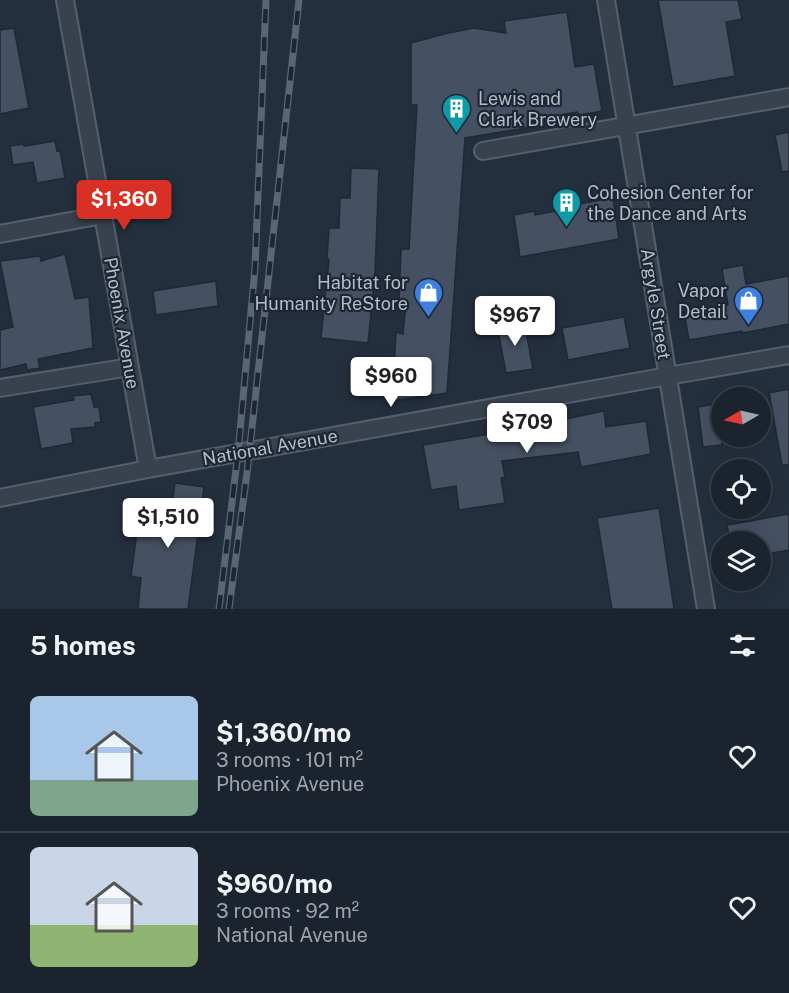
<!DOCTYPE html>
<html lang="en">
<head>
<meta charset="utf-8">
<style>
	:root { --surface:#1b232e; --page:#282f3a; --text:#f1f3f6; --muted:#a0a4aa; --line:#39404a; --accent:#d93025 }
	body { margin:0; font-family:"Public Sans",sans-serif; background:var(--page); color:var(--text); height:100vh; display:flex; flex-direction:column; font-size:22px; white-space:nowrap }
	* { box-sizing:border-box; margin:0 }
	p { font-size:20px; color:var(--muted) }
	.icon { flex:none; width:33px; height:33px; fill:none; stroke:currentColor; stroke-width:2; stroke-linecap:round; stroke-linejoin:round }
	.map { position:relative; height:609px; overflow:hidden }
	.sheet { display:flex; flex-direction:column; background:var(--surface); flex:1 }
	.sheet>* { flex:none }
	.needle { width:39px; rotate:261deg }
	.controls { position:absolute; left:711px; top:387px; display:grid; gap:12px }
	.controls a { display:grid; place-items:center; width:60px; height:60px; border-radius:50%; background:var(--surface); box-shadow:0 3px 15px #0003,0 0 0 2px var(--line); font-size:30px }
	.price { position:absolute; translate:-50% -51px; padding:0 14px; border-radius:6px; background:#fff; color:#222; font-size:20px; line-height:39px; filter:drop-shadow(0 2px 3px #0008) }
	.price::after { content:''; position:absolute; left:50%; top:36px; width:18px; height:14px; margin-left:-9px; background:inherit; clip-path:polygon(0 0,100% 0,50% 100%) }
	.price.active { background:var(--accent); color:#fff }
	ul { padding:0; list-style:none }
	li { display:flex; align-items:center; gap:18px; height:150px; padding:0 30px }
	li+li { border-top:2px solid var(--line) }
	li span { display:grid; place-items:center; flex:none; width:168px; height:120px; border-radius:9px; color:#555 }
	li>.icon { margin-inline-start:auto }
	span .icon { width:72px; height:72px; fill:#fffc; stroke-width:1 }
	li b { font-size:26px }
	h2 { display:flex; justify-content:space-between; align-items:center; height:72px; padding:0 30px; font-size:26px }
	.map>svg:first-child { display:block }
	.building { fill:#455162; stroke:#1f2835; stroke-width:1.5 }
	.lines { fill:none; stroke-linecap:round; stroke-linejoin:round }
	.street-casing { stroke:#565f6c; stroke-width:20 }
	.street { stroke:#38414e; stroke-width:16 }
	.rail-casing { stroke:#5a6575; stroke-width:7 }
	.rail { stroke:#1d2633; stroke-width:4.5; stroke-dasharray:14; stroke-linecap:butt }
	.labels { text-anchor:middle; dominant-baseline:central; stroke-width:4.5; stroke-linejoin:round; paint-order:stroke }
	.poi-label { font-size:18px; fill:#b4bcc9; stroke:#1d2633; text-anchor:start }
	.street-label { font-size:18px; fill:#b4bcc9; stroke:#1d2633 }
</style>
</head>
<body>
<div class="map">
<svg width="789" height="609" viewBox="0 0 789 609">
	<rect width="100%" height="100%" fill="#242f3e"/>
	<path class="building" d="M658,0H738L742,19L726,22L735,76L673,87Z
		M567,12L575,67L594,64L602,111L580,115L577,112L532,120V127L465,138L447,393L392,401L396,332L403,334L406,303H399L401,249H409L417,105H411V43L444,34L474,28L506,33L504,21Z
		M14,28L29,108L0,114V30Z
		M789,132V171L782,172L775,135Z
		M55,141L57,151L60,150L65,178L37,183L33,162L13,165L10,146L24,144V146Z
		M351,168L379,169L375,273L368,343L321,338L329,259H327L329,228H339L340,198H350Z
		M613,198L619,239L520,257L514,215L534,211L535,215L572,208V205Z
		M65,254L75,299L89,297L93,348L38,359L40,368L27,370L26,364L0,370V330L13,327L0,261L40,256L41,261Z
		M743,265L746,284L789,276V324L743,333L742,331L689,340L684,312L728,305L722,269Z
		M216,281L218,306L156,315L153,291Z
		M624,317L630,348L568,360L562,328Z
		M524,320L533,369L506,373L497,325Z
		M789,389V465H782L769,393Z
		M91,394L94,407H99L101,422L95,423V427L71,429L73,443L41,449L33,407L74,400L73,396Z
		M722,403V445L703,447L698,407Z
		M604,411L606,427L646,421L651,454L581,467L578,452L502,461L505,477L501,478L505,503L459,510L456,486L431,490L423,445L508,431Z
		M175,483L204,487L188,609H138L141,578L131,576L141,502L172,506Z
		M659,508L674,609H612L597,518Z
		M789,514V550L760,555V542H730L727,525Z"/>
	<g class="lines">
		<defs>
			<path id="street" d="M65,0L148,469
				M606,0L706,609
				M483,151L789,97
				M0,234L103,215
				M0,388L130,367
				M0,498L148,469L668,376L789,355"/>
		</defs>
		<use href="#street" class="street-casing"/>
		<use href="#street" class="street"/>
		<defs>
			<path id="rail" d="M219,609L238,453L255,268L266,0
				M229,609L247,473L299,0"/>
		</defs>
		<use href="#rail" class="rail-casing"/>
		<use href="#rail" class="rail"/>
	</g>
	<defs>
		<symbol id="building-pin" viewBox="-11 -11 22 30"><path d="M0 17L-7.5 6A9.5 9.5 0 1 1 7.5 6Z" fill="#0f9aa8" stroke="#1d2633"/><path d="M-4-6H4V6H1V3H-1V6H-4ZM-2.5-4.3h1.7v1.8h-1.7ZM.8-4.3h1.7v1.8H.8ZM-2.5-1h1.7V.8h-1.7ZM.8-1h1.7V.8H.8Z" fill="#fff"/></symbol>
		<symbol id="shop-pin" viewBox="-11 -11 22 30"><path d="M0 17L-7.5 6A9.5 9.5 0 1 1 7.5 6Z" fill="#3f7fe0" stroke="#1d2633"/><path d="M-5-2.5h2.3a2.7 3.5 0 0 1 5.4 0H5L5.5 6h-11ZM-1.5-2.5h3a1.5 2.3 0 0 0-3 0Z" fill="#fff"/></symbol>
	</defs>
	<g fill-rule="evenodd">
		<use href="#building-pin" x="440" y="92" width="33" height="45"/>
		<use href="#building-pin" x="550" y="186" width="33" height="45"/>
		<use href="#shop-pin" x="412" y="276" width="33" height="45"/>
		<use href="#shop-pin" x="732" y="284" width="33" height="45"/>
	</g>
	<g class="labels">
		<g class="poi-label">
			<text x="478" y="98">Lewis and<tspan x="478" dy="21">Clark Brewery</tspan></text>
			<text x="587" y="192">Cohesion Center for<tspan x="587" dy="21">the Dance and Arts</tspan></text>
			<text x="408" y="282" text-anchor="end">Habitat for<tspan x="408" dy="21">Humanity ReStore</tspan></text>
			<text x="727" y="290" text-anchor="end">Vapor<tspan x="727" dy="21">Detail</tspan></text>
		</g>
		<g class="street-label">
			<text transform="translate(656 304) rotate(81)">Argyle Street</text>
			<text transform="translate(122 323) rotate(80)">Phoenix Avenue</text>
			<text transform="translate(270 447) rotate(-10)">National Avenue</text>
		</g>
	</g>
</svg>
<div class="controls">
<a><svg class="needle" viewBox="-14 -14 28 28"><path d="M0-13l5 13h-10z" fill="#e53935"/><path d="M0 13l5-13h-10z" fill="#a0a4aa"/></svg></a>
<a><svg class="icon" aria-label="locate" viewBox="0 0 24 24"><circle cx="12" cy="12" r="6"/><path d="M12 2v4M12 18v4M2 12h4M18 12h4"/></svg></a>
<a><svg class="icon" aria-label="layers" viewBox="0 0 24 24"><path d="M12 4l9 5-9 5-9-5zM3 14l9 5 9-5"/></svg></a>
</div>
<b class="price active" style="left:124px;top:231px">$1,360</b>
<b class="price" style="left:515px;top:347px">$967</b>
<b class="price" style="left:391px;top:408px">$960</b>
<b class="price" style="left:527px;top:454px">$709</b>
<b class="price" style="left:168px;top:549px">$1,510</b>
</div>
<section class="sheet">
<h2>5 homes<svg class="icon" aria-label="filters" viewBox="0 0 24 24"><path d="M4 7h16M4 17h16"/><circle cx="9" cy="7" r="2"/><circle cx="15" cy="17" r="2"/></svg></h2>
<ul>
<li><span style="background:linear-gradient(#a9c7e8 70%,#7fa58c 0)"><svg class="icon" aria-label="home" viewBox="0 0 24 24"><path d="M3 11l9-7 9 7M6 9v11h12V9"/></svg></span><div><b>$1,360/mo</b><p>3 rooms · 101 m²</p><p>Phoenix Avenue</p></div><svg class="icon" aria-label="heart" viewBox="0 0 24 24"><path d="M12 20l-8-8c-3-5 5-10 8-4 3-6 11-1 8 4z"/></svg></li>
<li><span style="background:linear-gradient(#c9d6e8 65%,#8fb573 0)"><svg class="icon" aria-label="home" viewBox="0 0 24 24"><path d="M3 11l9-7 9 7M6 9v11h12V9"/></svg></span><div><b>$960/mo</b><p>3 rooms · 92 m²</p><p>National Avenue</p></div><svg class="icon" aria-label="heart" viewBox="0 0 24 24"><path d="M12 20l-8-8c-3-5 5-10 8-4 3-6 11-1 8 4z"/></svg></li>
</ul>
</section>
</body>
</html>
